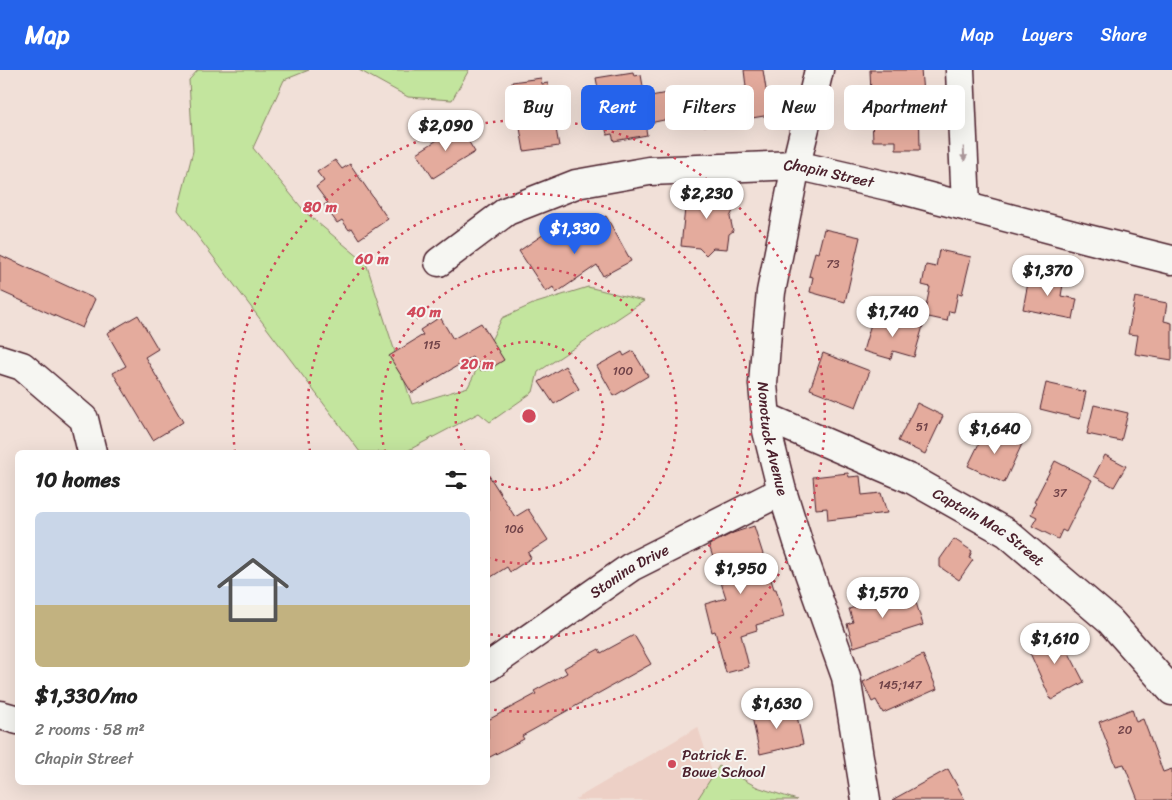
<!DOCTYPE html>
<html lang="en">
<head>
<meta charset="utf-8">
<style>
	:root { --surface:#fff; --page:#f6f6f6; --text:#222; --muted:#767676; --line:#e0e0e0; --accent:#2563eb }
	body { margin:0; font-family:Sriracha,sans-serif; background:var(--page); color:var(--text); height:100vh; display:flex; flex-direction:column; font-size:19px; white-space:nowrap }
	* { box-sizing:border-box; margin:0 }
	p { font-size:16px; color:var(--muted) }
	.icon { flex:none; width:28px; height:28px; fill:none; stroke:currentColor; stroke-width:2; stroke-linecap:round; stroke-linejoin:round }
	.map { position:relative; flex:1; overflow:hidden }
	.side { position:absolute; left:15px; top:380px; width:475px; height:335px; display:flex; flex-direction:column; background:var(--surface); border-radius:8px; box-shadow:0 5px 20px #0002 }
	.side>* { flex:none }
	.banner { position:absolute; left:505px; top:15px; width:475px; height:45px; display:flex; gap:10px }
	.price { position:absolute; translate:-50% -42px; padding:0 11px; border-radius:18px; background:#fff; color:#222; font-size:16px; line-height:32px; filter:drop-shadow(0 1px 2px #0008) }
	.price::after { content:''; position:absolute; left:50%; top:30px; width:15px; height:11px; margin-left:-8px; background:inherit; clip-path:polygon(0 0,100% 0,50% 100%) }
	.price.on { background:var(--accent); color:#fff }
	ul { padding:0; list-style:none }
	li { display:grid; align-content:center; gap:10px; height:265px; padding:0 20px }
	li+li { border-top:1px solid var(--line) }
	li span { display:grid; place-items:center; height:155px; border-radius:8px; color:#555 }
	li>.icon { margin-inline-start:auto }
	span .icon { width:90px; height:90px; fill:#fffc; stroke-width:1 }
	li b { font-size:21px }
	h2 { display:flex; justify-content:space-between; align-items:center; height:60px; padding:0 20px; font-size:21px }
	.chip { padding:0 18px; border-radius:8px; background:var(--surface); box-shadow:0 5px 20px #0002; font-size:18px; line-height:45px }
	.chip.on { background:var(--accent); color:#fff }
	header { display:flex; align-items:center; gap:30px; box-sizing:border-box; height:70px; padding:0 25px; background:var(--accent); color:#fff }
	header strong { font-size:24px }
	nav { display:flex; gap:28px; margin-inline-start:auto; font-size:18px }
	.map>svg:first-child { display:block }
	.built { fill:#edd0c6 }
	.green { fill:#c3e59e; stroke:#868264 }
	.building { fill:#e4ab9d; stroke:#4a1f2b }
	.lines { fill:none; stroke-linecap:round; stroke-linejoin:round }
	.minor-casing { stroke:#4a1f2b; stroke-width:31 }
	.minor { stroke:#f6f6f2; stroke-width:28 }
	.oneway { fill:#a99598 }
	.ring { fill:none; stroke:#d1495b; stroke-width:2.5; stroke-dasharray:2.5 5 }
	.poi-dot { fill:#d1495b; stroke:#f6f6f2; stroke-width:2 }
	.labels { text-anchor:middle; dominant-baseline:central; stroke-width:4; stroke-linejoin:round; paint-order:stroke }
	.number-label { font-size:12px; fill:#704248 }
	.street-label { font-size:15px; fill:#4a1f2b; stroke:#f6f6f2 }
	.poi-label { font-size:15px; fill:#4a1f2b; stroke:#f6f6f2; text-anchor:start }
	.centre { fill:#d1495b; stroke:#f6f6f2; stroke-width:2.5 }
	.ring-label { font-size:15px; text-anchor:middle; font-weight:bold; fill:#d1495b; stroke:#f6f6f2; stroke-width:4; stroke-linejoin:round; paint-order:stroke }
</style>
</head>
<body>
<header>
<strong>Map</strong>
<nav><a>Map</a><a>Layers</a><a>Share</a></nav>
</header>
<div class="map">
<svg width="1172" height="730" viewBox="0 0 1172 730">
	<rect width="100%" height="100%" fill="#f1e0d8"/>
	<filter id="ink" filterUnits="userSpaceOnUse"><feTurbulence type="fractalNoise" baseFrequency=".02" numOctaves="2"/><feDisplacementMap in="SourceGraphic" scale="10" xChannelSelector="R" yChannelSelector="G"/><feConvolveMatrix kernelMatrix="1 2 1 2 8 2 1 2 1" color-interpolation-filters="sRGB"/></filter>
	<g filter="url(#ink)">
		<path class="built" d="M698,657L721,730H574Z"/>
		<path class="green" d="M198,0H309L284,10L253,78L306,143L366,193L412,334L468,317L502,248L533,234L588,217L644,231L538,302L533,322L490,352L479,343L405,382H360L178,140L193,81L189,10Z
			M359,0H469L452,30L408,27Z
			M719,696L757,717L797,730H697Z"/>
		<path class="building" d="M744,0H763L770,45L704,56L702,42L645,54L647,65L614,71L612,64L607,65L596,8L633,2L634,6L641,5L645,27L684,20L685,26L746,17Z
			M870,0H921L923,23H919L920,80H896V71H873Z
			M541,8L542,14L548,13L559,76L524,81L512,12Z
			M459,56L475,82L433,108L417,83Z
			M335,90L342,99L350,94L388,149L359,169L352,158L349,160L342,150L337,153L324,135L328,133L316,117L324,111L317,102Z
			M687,120L729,122V131L733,141L730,147L733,161L729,164L727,179L713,178L706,185L699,178L681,176Z
			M606,146L631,191L603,206L597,195L556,223L553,217L546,222L519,181L550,160L557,172Z
			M824,159L860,167L845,232L810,222L813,207L809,206L815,182L818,183Z
			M939,180L971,187L962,224L958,223L954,242L949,241L947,251L924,246L930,217L922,215L926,195L936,197Z
			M0,185L95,229L82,258L0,221Z
			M1030,202L1064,209L1061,226L1077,229L1073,249L1023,239Z
			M1135,227L1167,233L1164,251L1172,253V290L1135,284L1138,265L1128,264Z
			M138,245L158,279L145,287L183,352L153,370L113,303L126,296L107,263Z
			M440,247L453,269L481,253L504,290L488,300H480L472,287L412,323L389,286L423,265L420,260Z
			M873,247L899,254L900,249L923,256L914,287L893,281L891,289L863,281Z
			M633,281L648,306L614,326L597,296L622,282L624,286Z
			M823,283L870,301L856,337L810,319Z
			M565,296L579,319L554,334L539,312Z
			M1046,313L1086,322L1080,349L1040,339Z
			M917,333L943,346L925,384L898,371Z
			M1094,335L1128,343L1121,371L1087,364Z
			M987,357L1022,374L1004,413L968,396Z
			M1105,385L1126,396L1114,417L1094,406Z
			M1055,391L1092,410L1066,462L1062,460L1058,469L1032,456L1037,447L1031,444L1036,433L1034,432Z
			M848,403L849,407L860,406L862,425L881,423L887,443L828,450L827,438L816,439L813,407Z
			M488,404L515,447L528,439L548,470L528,483L531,488L510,502L507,497L488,509Z
			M754,456L774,519H776L784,547L756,555L757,560L741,565L749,597L726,603L715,561L712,562L705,534L726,528L709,475L733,463Z
			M954,469L972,481L969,488L973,490L959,510L940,497V489Z
			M903,522L905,529L914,526L923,555L854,577L847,554L853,552L849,539Z
			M1057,560L1084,612L1051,630L1026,574Z
			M634,565L651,594L522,666L524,669L488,688V650L536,624L534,621L567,603L564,598L599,579L601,583Z
			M923,585L937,619L883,643L876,630L872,632L863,612Z
			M782,637V641L795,637L803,674L760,684L752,647L755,646V643Z
			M1132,639L1136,652L1143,649L1163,702L1172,699V730H1138L1124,694L1116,696L1099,652Z
			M948,699L965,730H892Z"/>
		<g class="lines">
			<defs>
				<g id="minor">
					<path id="s1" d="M819,0L796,95L771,222L767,262L763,314L767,361L782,421L798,472L846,607L866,730"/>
					<path d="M960,0L966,136"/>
					<path id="s2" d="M439,192L507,141L576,114L649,101L796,95L892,117L1088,169L1172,190"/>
					<path d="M0,289L22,296L84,349L92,382"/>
					<path id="s3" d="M766,347L913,410L1007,463L1110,551L1172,621"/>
					<path id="s4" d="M488,597L631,497L782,421"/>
					<path d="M0,645L18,650"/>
				</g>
			</defs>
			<use href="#minor" class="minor-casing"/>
			<use href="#minor" class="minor"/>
		</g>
		<defs><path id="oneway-solid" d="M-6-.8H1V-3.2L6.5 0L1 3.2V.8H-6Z" transform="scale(1.25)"/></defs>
		<use class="oneway" href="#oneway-solid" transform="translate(964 84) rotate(87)"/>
	</g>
	<g class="ring">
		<path d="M465 382A74 74 0 1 1 488 407"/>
		<path d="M385 382A148 148 0 1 1 488 488"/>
		<path d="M310 381A222 222 0 1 1 489 564"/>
		<path d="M235 382A296 296 0 1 1 488 639"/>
	</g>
	<circle class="poi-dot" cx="672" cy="694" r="5"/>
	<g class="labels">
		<g class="number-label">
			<text x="833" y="194">73</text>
			<text x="432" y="275">115</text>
			<text x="623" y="301">100</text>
			<text x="922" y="357">51</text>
			<text x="1060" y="423">37</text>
			<text x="514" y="459">106</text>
			<text x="900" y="615">145;147</text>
			<text x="1125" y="660">20</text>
		</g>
		<g class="street-label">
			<text stroke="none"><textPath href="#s2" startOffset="414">Chapin Street</textPath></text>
			<text stroke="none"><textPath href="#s1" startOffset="375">Nonotuck Avenue</textPath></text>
			<text stroke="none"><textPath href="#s3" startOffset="249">Captain Mac Street</textPath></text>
			<text stroke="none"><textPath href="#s4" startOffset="171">Stonina Drive</textPath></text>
		</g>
		<g class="poi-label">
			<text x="682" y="685">Patrick E.<tspan x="682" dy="17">Bowe School</tspan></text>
		</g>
	</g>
	<circle cx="529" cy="346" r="8" class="centre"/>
	<g class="ring-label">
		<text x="320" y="142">80 m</text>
		<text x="372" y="194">60 m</text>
		<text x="424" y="247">40 m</text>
		<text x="477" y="299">20 m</text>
	</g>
</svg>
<b class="price" style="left:446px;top:82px">$2,090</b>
<b class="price" style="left:707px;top:150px">$2,230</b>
<b class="price on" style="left:575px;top:185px">$1,330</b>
<b class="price" style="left:1048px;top:227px">$1,370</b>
<b class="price" style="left:893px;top:268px">$1,740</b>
<b class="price" style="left:995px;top:385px">$1,640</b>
<b class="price" style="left:741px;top:525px">$1,950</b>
<b class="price" style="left:883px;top:549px">$1,570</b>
<b class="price" style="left:1055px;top:595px">$1,610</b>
<b class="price" style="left:777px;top:660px">$1,630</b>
<div class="banner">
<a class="chip">Buy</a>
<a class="chip on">Rent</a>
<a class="chip">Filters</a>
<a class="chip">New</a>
<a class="chip">Apartment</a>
</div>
<section class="side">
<h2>10 homes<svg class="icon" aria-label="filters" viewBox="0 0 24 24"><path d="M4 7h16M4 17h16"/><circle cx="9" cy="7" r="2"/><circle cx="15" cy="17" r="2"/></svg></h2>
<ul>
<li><span style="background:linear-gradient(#c9d6e8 60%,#c2b280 0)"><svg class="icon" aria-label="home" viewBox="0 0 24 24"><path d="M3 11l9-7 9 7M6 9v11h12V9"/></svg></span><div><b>$1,330/mo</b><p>2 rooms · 58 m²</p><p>Chapin Street</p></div></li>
</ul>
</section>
</div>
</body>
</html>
